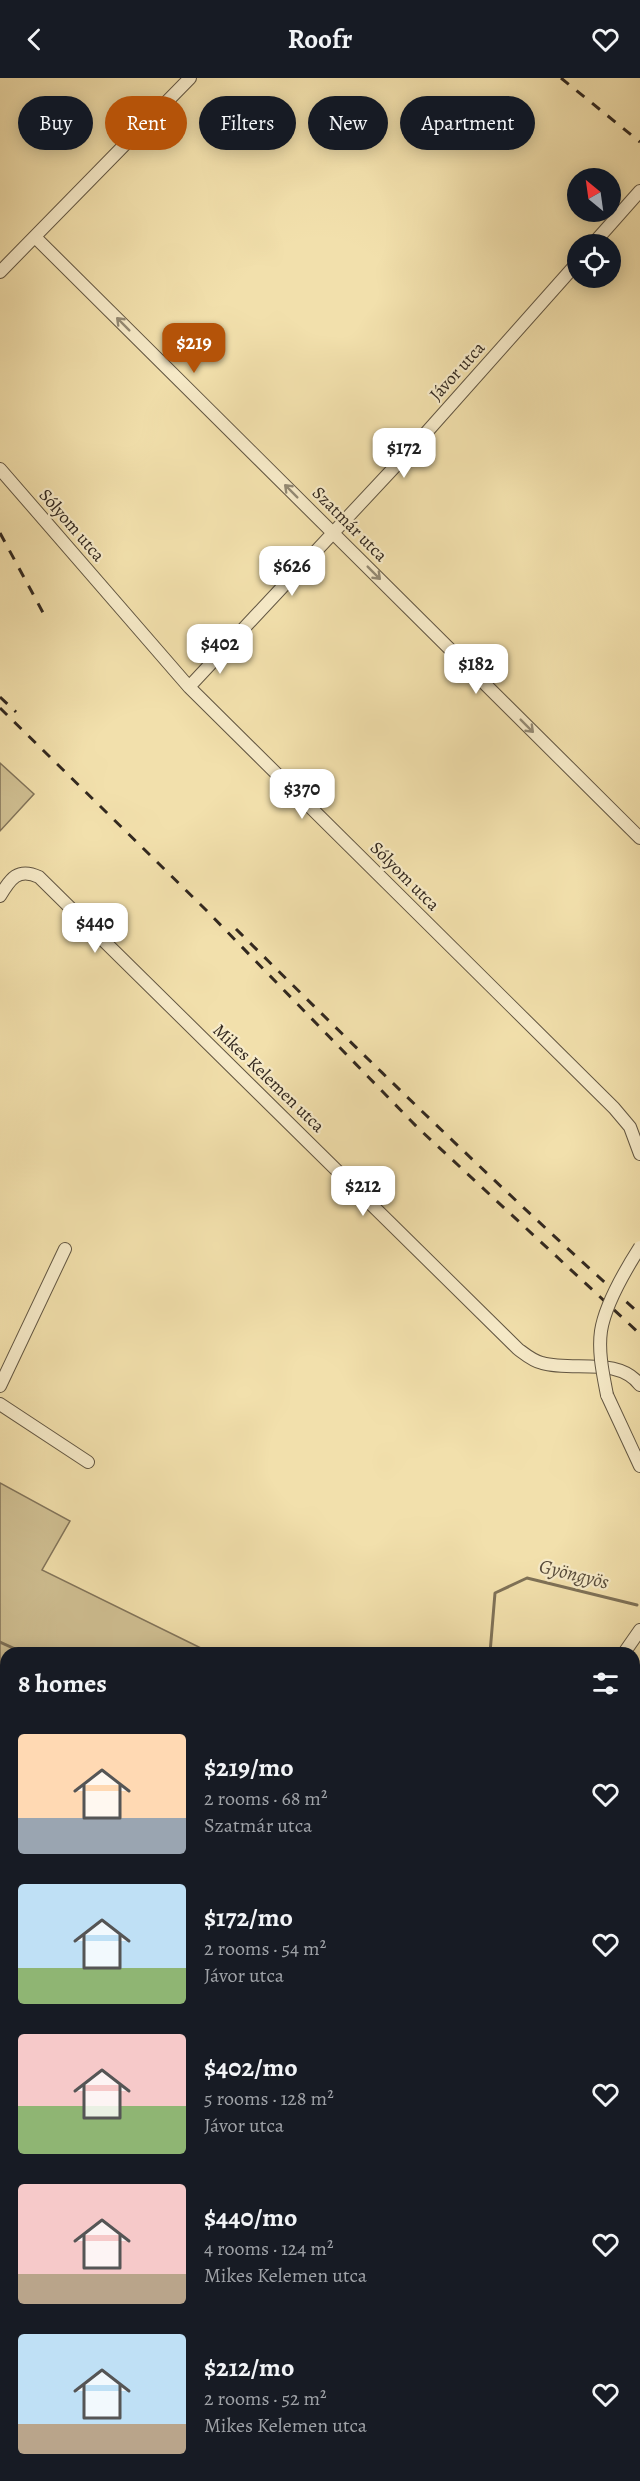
<!DOCTYPE html>
<html lang="en">
<head>
<meta charset="utf-8">
<style>
	:root { --surface:#171b24; --page:#242831; --text:#f1f3f6; --muted:#9ea1a6; --accent:#b45309 }
	body { margin:0; font-family:Alegreya,serif; background:var(--page); color:var(--text); height:100vh; display:flex; flex-direction:column; font-size:22px; white-space:nowrap }
	* { box-sizing:border-box; margin:0 }
	p { font-size:20px; color:var(--muted) }
	.icon { flex:none; width:33px; height:33px; fill:none; stroke:currentColor; stroke-width:2; stroke-linecap:round; stroke-linejoin:round }
	.map { position:relative; flex:1; overflow:hidden }
	.drawer { position:absolute; left:0px; top:1569px; width:640px; height:834px; display:flex; flex-direction:column; background:var(--surface); border-radius:18px 18px 0 0; box-shadow:0 3px 15px #0003 }
	.drawer>* { flex:none }
	.banner { position:absolute; left:18px; top:18px; width:604px; height:54px; display:flex; gap:12px }
	.needle { width:39px; rotate:331deg }
	.tools { position:absolute; left:567px; top:90px; display:grid; gap:12px }
	.tools a { display:grid; place-items:center; width:54px; height:54px; border-radius:50%; background:var(--surface); box-shadow:0 3px 15px #0003; font-size:30px }
	.price { position:absolute; translate:-50% -51px; padding:0 14px; border-radius:12px; background:#fff; color:#222; font-size:20px; line-height:39px; filter:drop-shadow(0 2px 3px #0008) }
	.price::after { content:''; position:absolute; left:50%; top:36px; width:18px; height:14px; margin-left:-9px; background:inherit; clip-path:polygon(0 0,100% 0,50% 100%) }
	.price.active { background:var(--accent); color:#fff }
	ul { padding:0; list-style:none }
	li { display:flex; align-items:center; gap:18px; height:150px; padding:0 18px }
	li span { display:grid; place-items:center; flex:none; width:168px; height:120px; border-radius:6px; color:#555 }
	li>.icon { margin-inline-start:auto }
	span .icon { width:72px; height:72px; fill:#fffc; stroke-width:1 }
	li b { font-size:26px }
	h2 { display:flex; justify-content:space-between; align-items:center; height:72px; padding:0 18px; font-size:26px }
	.chip { padding:0 21px; border-radius:27px; background:var(--surface); box-shadow:0 3px 15px #0003; font-size:21px; line-height:54px }
	.chip.active { background:var(--accent); color:#fff }
	header { display:flex; justify-content:space-between; align-items:center; height:78px; padding:0 18px; background:var(--surface); font-size:27px; font-weight:700 }
	.map>svg:first-child { display:block }
	.green { fill:#d1c194; stroke:#82745a; stroke-width:1.5 }
	.lines { fill:none; stroke-linecap:round; stroke-linejoin:round }
	.stream { stroke:#7e7157; stroke-width:3 }
	.minor-casing { stroke:#625642; stroke-width:14 }
	.minor { stroke:#f7ebc9; stroke-width:12 }
	.rail { stroke:#32281f; stroke-width:3; stroke-dasharray:10 10; stroke-linecap:butt }
	.minor-bridge-casing { stroke:#625642; stroke-width:14; stroke-linecap:butt }
	.minor-bridge { stroke:#f7ebc9; stroke-width:12 }
	.oneway { stroke:#948a74 }
	.labels { text-anchor:middle; dominant-baseline:central; stroke-width:4.5; stroke-linejoin:round; paint-order:stroke }
	.street-label { font-size:18px; fill:#32281f; stroke:#f7ebc9 }
	.water-label { font-size:20px; font-style:italic; fill:#584c3b; stroke:#f7ebc9 }
</style>
</head>
<body>
<header><svg class="icon" aria-label="back" viewBox="0 0 24 24"><path d="M15 5l-7 7 7 7"/></svg>Roofr<svg class="icon" aria-label="heart" viewBox="0 0 24 24"><path d="M12 20l-8-8c-3-5 5-10 8-4 3-6 11-1 8 4z"/></svg></header>
<div class="map">
<svg width="640" height="2403" viewBox="0 0 640 2403">
	<rect width="100%" height="100%" fill="#f2e0ac"/>
	<filter id="stains"><feTurbulence type="fractalNoise" baseFrequency=".00333" numOctaves="4"/><feColorMatrix values="0 0 0 0 .2 0 0 0 0 .09 0 0 0 0 .02 0 0 0 .5 -.17"/></filter>
	<radialGradient id="worn" r=".72"><stop offset=".6" stop-color="#630" stop-opacity="0"/><stop offset="1" stop-color="#630" stop-opacity=".3"/></radialGradient>
	<path class="green" d="M0,685L34,716L0,753Z
		M0,1405L70,1443L42,1492L211,1575H6V1616L0,1611Z
		M640,1597V1774L634,1769V1601Z
		M640,1776V2003L634,1998V1780Z"/>
	<g class="lines">
		<path class="stream" d="M0,1564L24,1575
			M490,1575L495,1515L527,1500L637,1527
			M634,1693L640,1694"/>
		<defs>
			<path id="minor" d="M35,159L640,760
				M593,166L640,113
				M0,194L190,0
				M0,391L189,609L614,1030L630,1049L640,1076
				M189,609L417,365L578,184
				M0,818C10,801 18,789 39,799L518,1271C526,1277 533,1283 542,1285C573,1294 618,1278 640,1307
				M0,1308L65,1171
				M607,1317L640,1388
				M0,1326L88,1384
				M624,1575L640,1552
				M0,1630L6,1635
				M0,1847L6,1853
				M0,1915L6,1904
				M0,1986L6,1989
				M0,2051L6,2041
				M634,2208L640,2213
				M0,2235L6,2239
				M0,2270L6,2260
				M248,2397L256,2403
				M554,2397L562,2403"/>
		</defs>
		<use href="#minor" class="minor-casing"/>
		<use href="#minor" class="minor"/>
		<path class="rail" d="M561,0L640,64
			M0,455L47,542
			M0,619L16,634
			M0,630L206,832L417,1049L640,1256
			M236,851C368,982 501,1112 640,1236"/>
		<defs>
			<path id="minor-bridge" d="M607,1317C603,1296 598,1274 601,1253C605,1227 626,1191 640,1169"/>
		</defs>
		<use href="#minor-bridge" class="minor-bridge-casing"/>
		<use href="#minor-bridge" class="minor-bridge"/>
	</g>
	<defs><path id="oneway-shaft" d="M-6 0H5M1.5-3L5.5 0L1.5 3" fill="none" stroke-width="1.6" stroke-linecap="round" stroke-linejoin="round" transform="scale(1.5)"/></defs>
	<g class="oneway">
		<use href="#oneway-shaft" transform="translate(123 246) rotate(-135)"/>
		<use href="#oneway-shaft" transform="translate(291 413) rotate(-135)"/>
		<use href="#oneway-shaft" transform="translate(374 495) rotate(45)"/>
		<use href="#oneway-shaft" transform="translate(527 648) rotate(45)"/>
	</g>
	<g class="labels">
		<g class="street-label">
			<text transform="translate(457 293) rotate(-48)">Jávor utca</text>
			<text transform="translate(350 446) rotate(45)">Szatmár utca</text>
			<text transform="translate(72 447) rotate(49)">Sólyom utca</text>
			<text transform="translate(405 798) rotate(45)">Sólyom utca</text>
			<text transform="translate(269 1000) rotate(44)">Mikes Kelemen utca</text>
		</g>
		<g class="water-label">
			<text transform="translate(574 1496) rotate(14)">Gyöngyös</text>
		</g>
	</g>
	<rect width="100%" height="100%" filter="url(#stains)"/>
	<rect width="100%" height="100%" fill="url(#worn)"/>
</svg>
<div class="tools">
<a><svg class="needle" viewBox="-14 -14 28 28"><path d="M0-13l5 13h-10z" fill="#e53935"/><path d="M0 13l5-13h-10z" fill="#9ea1a6"/></svg></a>
<a><svg class="icon" aria-label="locate" viewBox="0 0 24 24"><circle cx="12" cy="12" r="6"/><path d="M12 2v4M12 18v4M2 12h4M18 12h4"/></svg></a>
</div>
<b class="price active" style="left:194px;top:296px">$219</b>
<b class="price" style="left:404px;top:401px">$172</b>
<b class="price" style="left:292px;top:519px">$626</b>
<b class="price" style="left:220px;top:597px">$402</b>
<b class="price" style="left:476px;top:617px">$182</b>
<b class="price" style="left:302px;top:742px">$370</b>
<b class="price" style="left:95px;top:876px">$440</b>
<b class="price" style="left:363px;top:1139px">$212</b>
<div class="banner">
<a class="chip">Buy</a>
<a class="chip active">Rent</a>
<a class="chip">Filters</a>
<a class="chip">New</a>
<a class="chip">Apartment</a>
</div>
<section class="drawer">
<h2>8 homes<svg class="icon" aria-label="filters" viewBox="0 0 24 24"><path d="M4 7h16M4 17h16"/><circle cx="9" cy="7" r="2"/><circle cx="15" cy="17" r="2"/></svg></h2>
<ul>
<li><span style="background:linear-gradient(#ffd9b3 70%,#9aa5b1 0)"><svg class="icon" aria-label="home" viewBox="0 0 24 24"><path d="M3 11l9-7 9 7M6 9v11h12V9"/></svg></span><div><b>$219/mo</b><p>2 rooms · 68 m²</p><p>Szatmár utca</p></div><svg class="icon" aria-label="heart" viewBox="0 0 24 24"><path d="M12 20l-8-8c-3-5 5-10 8-4 3-6 11-1 8 4z"/></svg></li>
<li><span style="background:linear-gradient(#bfe0f5 70%,#8fb573 0)"><svg class="icon" aria-label="home" viewBox="0 0 24 24"><path d="M3 11l9-7 9 7M6 9v11h12V9"/></svg></span><div><b>$172/mo</b><p>2 rooms · 54 m²</p><p>Jávor utca</p></div><svg class="icon" aria-label="heart" viewBox="0 0 24 24"><path d="M12 20l-8-8c-3-5 5-10 8-4 3-6 11-1 8 4z"/></svg></li>
<li><span style="background:linear-gradient(#f6c9c9 60%,#8fb573 0)"><svg class="icon" aria-label="home" viewBox="0 0 24 24"><path d="M3 11l9-7 9 7M6 9v11h12V9"/></svg></span><div><b>$402/mo</b><p>5 rooms · 128 m²</p><p>Jávor utca</p></div><svg class="icon" aria-label="heart" viewBox="0 0 24 24"><path d="M12 20l-8-8c-3-5 5-10 8-4 3-6 11-1 8 4z"/></svg></li>
<li><span style="background:linear-gradient(#f6c9c9 75%,#b9a48a 0)"><svg class="icon" aria-label="home" viewBox="0 0 24 24"><path d="M3 11l9-7 9 7M6 9v11h12V9"/></svg></span><div><b>$440/mo</b><p>4 rooms · 124 m²</p><p>Mikes Kelemen utca</p></div><svg class="icon" aria-label="heart" viewBox="0 0 24 24"><path d="M12 20l-8-8c-3-5 5-10 8-4 3-6 11-1 8 4z"/></svg></li>
<li><span style="background:linear-gradient(#bfe0f5 75%,#b9a48a 0)"><svg class="icon" aria-label="home" viewBox="0 0 24 24"><path d="M3 11l9-7 9 7M6 9v11h12V9"/></svg></span><div><b>$212/mo</b><p>2 rooms · 52 m²</p><p>Mikes Kelemen utca</p></div><svg class="icon" aria-label="heart" viewBox="0 0 24 24"><path d="M12 20l-8-8c-3-5 5-10 8-4 3-6 11-1 8 4z"/></svg></li>
</ul>
</section>
</div>
</body>
</html>
